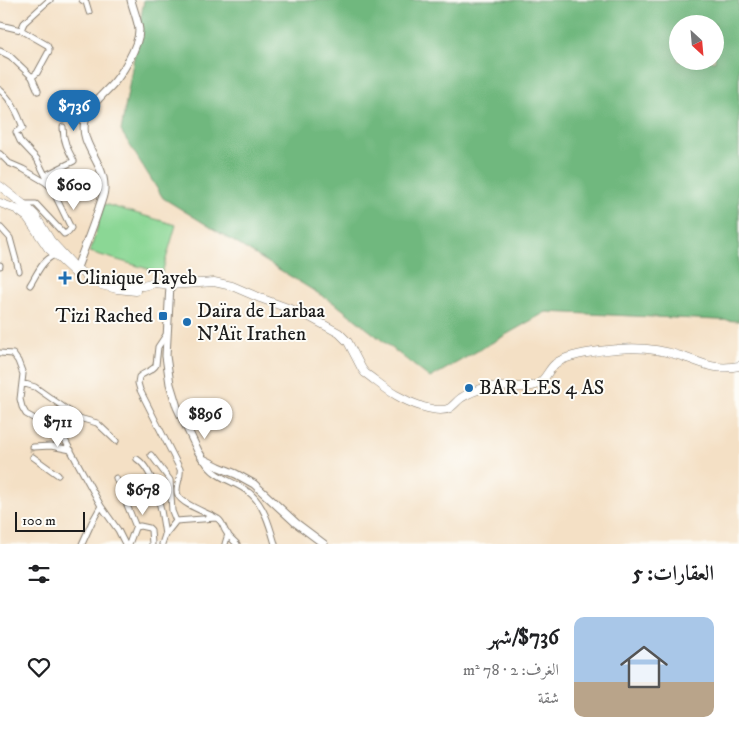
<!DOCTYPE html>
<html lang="ar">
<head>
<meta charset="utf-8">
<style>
	:root { --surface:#fff; --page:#f2f2f2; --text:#202124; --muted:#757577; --accent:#1f6fb2 }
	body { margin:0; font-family:"IM FELL DW Pica",Amiri,serif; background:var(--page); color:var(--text); direction:rtl; height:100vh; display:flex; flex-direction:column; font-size:19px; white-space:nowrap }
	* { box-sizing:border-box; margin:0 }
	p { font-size:16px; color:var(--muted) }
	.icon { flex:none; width:28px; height:28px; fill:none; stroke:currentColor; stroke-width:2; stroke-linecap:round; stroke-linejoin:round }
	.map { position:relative; height:544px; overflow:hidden; direction:ltr }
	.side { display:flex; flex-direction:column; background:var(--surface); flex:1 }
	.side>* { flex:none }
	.needle { width:32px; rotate:154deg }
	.controls { position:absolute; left:669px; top:15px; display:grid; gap:10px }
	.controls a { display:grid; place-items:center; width:55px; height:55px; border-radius:50%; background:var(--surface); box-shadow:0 5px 20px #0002; font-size:25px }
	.scale { position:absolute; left:15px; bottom:12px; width:70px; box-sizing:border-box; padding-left:5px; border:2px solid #1c1c1c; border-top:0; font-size:14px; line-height:18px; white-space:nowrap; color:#1c1c1c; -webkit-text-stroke:4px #fdfcf7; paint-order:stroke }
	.price { position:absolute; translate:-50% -42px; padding:0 11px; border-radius:18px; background:#fff; color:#222; font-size:16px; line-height:32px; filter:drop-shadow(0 1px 2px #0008) }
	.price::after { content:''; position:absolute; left:50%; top:30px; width:15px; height:11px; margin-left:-8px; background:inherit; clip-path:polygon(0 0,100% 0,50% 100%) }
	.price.current { background:var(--accent); color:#fff }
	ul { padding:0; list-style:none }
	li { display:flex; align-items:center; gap:15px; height:125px; padding:0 25px }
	li span { display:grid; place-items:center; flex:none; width:140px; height:100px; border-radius:10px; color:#555 }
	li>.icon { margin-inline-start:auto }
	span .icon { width:60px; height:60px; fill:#fffc; stroke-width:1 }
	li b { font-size:21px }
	h2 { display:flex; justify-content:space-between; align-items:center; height:60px; padding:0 25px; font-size:21px }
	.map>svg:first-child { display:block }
	.green { fill:#8bd795; stroke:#547a58 }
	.forest { fill:#70b87e; stroke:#466a4d; fill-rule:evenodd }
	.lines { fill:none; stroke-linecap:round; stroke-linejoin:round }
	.minor-tunnel { stroke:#c9b9a3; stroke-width:5; stroke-dasharray:5 2.5; stroke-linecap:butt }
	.minor-casing { stroke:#887e70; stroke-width:7 }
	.secondary-casing { stroke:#887e70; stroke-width:9 }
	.primary-casing { stroke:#887e70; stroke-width:9 }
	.minor { stroke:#fff; stroke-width:5 }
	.secondary { stroke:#fff; stroke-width:7 }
	.primary { stroke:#fff; stroke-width:8 }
	.poi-dot { fill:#1f6fb2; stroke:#fdfcf7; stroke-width:2 }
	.labels { text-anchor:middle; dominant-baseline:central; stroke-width:4; stroke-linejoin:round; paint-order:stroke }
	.poi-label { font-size:20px; fill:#1c1c1c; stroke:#fdfcf7; text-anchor:start }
</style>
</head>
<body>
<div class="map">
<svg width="739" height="544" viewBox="0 0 739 544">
	<rect width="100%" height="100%" fill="#fdfcf7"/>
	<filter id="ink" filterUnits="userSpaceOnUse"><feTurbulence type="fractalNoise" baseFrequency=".02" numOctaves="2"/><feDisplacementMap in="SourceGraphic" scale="10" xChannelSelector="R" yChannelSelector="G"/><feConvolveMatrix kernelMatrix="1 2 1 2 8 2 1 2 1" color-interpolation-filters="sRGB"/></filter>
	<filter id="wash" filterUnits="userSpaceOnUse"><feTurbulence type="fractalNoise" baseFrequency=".0096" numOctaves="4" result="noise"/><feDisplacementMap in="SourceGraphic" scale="20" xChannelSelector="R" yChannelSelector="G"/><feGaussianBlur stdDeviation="1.12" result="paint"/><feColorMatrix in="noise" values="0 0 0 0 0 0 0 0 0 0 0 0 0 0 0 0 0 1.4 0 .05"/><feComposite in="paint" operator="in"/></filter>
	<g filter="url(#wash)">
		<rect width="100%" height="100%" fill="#f4e0c5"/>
		<path class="green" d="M104,204L176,225L162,273L90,252Z"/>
		<path class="forest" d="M144,0H739V321L546,312L430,378L337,305L163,198L121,131ZM678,24H715V61H678Z"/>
	</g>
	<g filter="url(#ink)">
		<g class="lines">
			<path class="minor-tunnel" d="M33,447L32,451L33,457"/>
			<defs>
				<path id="minor" d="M82,0L86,2L89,12
					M0,25L21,30L47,45L49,49V51L37,73L32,77
					M21,30L24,23L47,2L50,0
					M0,51L10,56L32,77L38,91
					M0,90C12,100 18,113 23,128L16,132L20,141L37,159L50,185
					M0,154L9,163L23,169L45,182L51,187L71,228L68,232L64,234L36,204H24
					M46,175L74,161C68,150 63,141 63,127
					M1,228L10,238L19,271
					M0,265V266
					M30,285C37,274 42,260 55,255
					M166,335L158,347L156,365C153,371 144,372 139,377L138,383L140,390L180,469C182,477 174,487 178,495C182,505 209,513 218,519C223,522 223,528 226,532C229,537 233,540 237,544
					M0,353L13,354L18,361L23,374L20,399L22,407L26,414L56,431L65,440L101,506L118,530L125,544
					M22,383L35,387L79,418L97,423L116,441
					M33,447L51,446L71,450
					M151,455L170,480L172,511L176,521
					M33,457L58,475
					M137,459C156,472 162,513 165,535
					M204,460C215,480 235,480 251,494C265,507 270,527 275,544
					M116,478L136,527
					M82,544L92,522L101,506
					M129,544L135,528L136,527L140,526L149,528L151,530L152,544
					M162,544L165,535L176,521L216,518
					M225,544L228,534"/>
				<path id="secondary" d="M75,273C83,251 92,230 99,208C101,201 105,193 104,186C104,162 79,144 85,121C89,107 100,97 110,87C121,76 139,46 139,30C138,20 133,9 131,0
					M170,285L166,356L170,384L177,407L198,451L203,459L219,467L236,474L254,484L296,523L324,544"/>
				<path id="primary" d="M0,186L28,208L35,215L51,241L76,268L88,277L99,281L133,286H143L155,283L170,285L214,282L232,286L260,298L304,314L339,333L348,342L362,369L365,373C375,380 385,389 396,395C408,402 437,415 450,408C454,405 457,401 461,398C470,392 479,389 489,387C503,385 527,390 538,384C546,379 548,370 555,364C565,355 602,350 617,349C638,347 660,349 681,356C703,363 714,371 739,366
					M0,203L16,209L27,217L48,248L75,273
					M101,285L117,289L136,291"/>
			</defs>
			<use href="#minor" class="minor-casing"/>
			<use href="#secondary" class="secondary-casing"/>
			<use href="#primary" class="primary-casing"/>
			<use href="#minor" class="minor"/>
			<use href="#secondary" class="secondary"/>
			<use href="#primary" class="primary"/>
		</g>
	</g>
	<g class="poi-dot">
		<path d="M62.5 270.5h5v5h5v5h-5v5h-5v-5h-5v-5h5z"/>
		<rect x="158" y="311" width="10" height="10" rx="2.5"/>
		<circle cx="187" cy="322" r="5"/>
		<circle cx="469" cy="388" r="5"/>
	</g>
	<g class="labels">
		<g class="poi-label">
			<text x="76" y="278">Clinique Tayeb</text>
			<text x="197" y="311">Daïra de Larbaa<tspan x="197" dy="23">N'Aït Irathen</tspan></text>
			<text x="153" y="316" text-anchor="end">Tizi Rached</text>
			<text x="479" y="388">BAR LES 4 AS</text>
		</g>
	</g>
</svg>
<div class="controls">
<a><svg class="needle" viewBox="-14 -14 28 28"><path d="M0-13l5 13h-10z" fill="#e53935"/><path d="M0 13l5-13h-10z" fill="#757577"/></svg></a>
</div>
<div class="scale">100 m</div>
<b class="price current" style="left:74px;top:132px">$736</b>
<b class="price" style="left:74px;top:211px">$600</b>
<b class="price" style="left:205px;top:440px">$896</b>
<b class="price" style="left:58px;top:448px">$711</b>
<b class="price" style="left:143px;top:516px">$678</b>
</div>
<section class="side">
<h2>العقارات: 5<svg class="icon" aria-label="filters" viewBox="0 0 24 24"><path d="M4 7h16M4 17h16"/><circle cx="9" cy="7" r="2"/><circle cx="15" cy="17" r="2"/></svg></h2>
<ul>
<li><span style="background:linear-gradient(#a9c7e8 65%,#b9a48a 0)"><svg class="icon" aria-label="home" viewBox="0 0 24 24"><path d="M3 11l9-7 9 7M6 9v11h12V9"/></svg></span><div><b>$736/شهر</b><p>الغرف: 2 · 78 m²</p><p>شقة</p></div><svg class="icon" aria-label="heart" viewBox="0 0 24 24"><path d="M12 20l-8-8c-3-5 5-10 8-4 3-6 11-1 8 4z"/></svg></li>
</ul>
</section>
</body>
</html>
